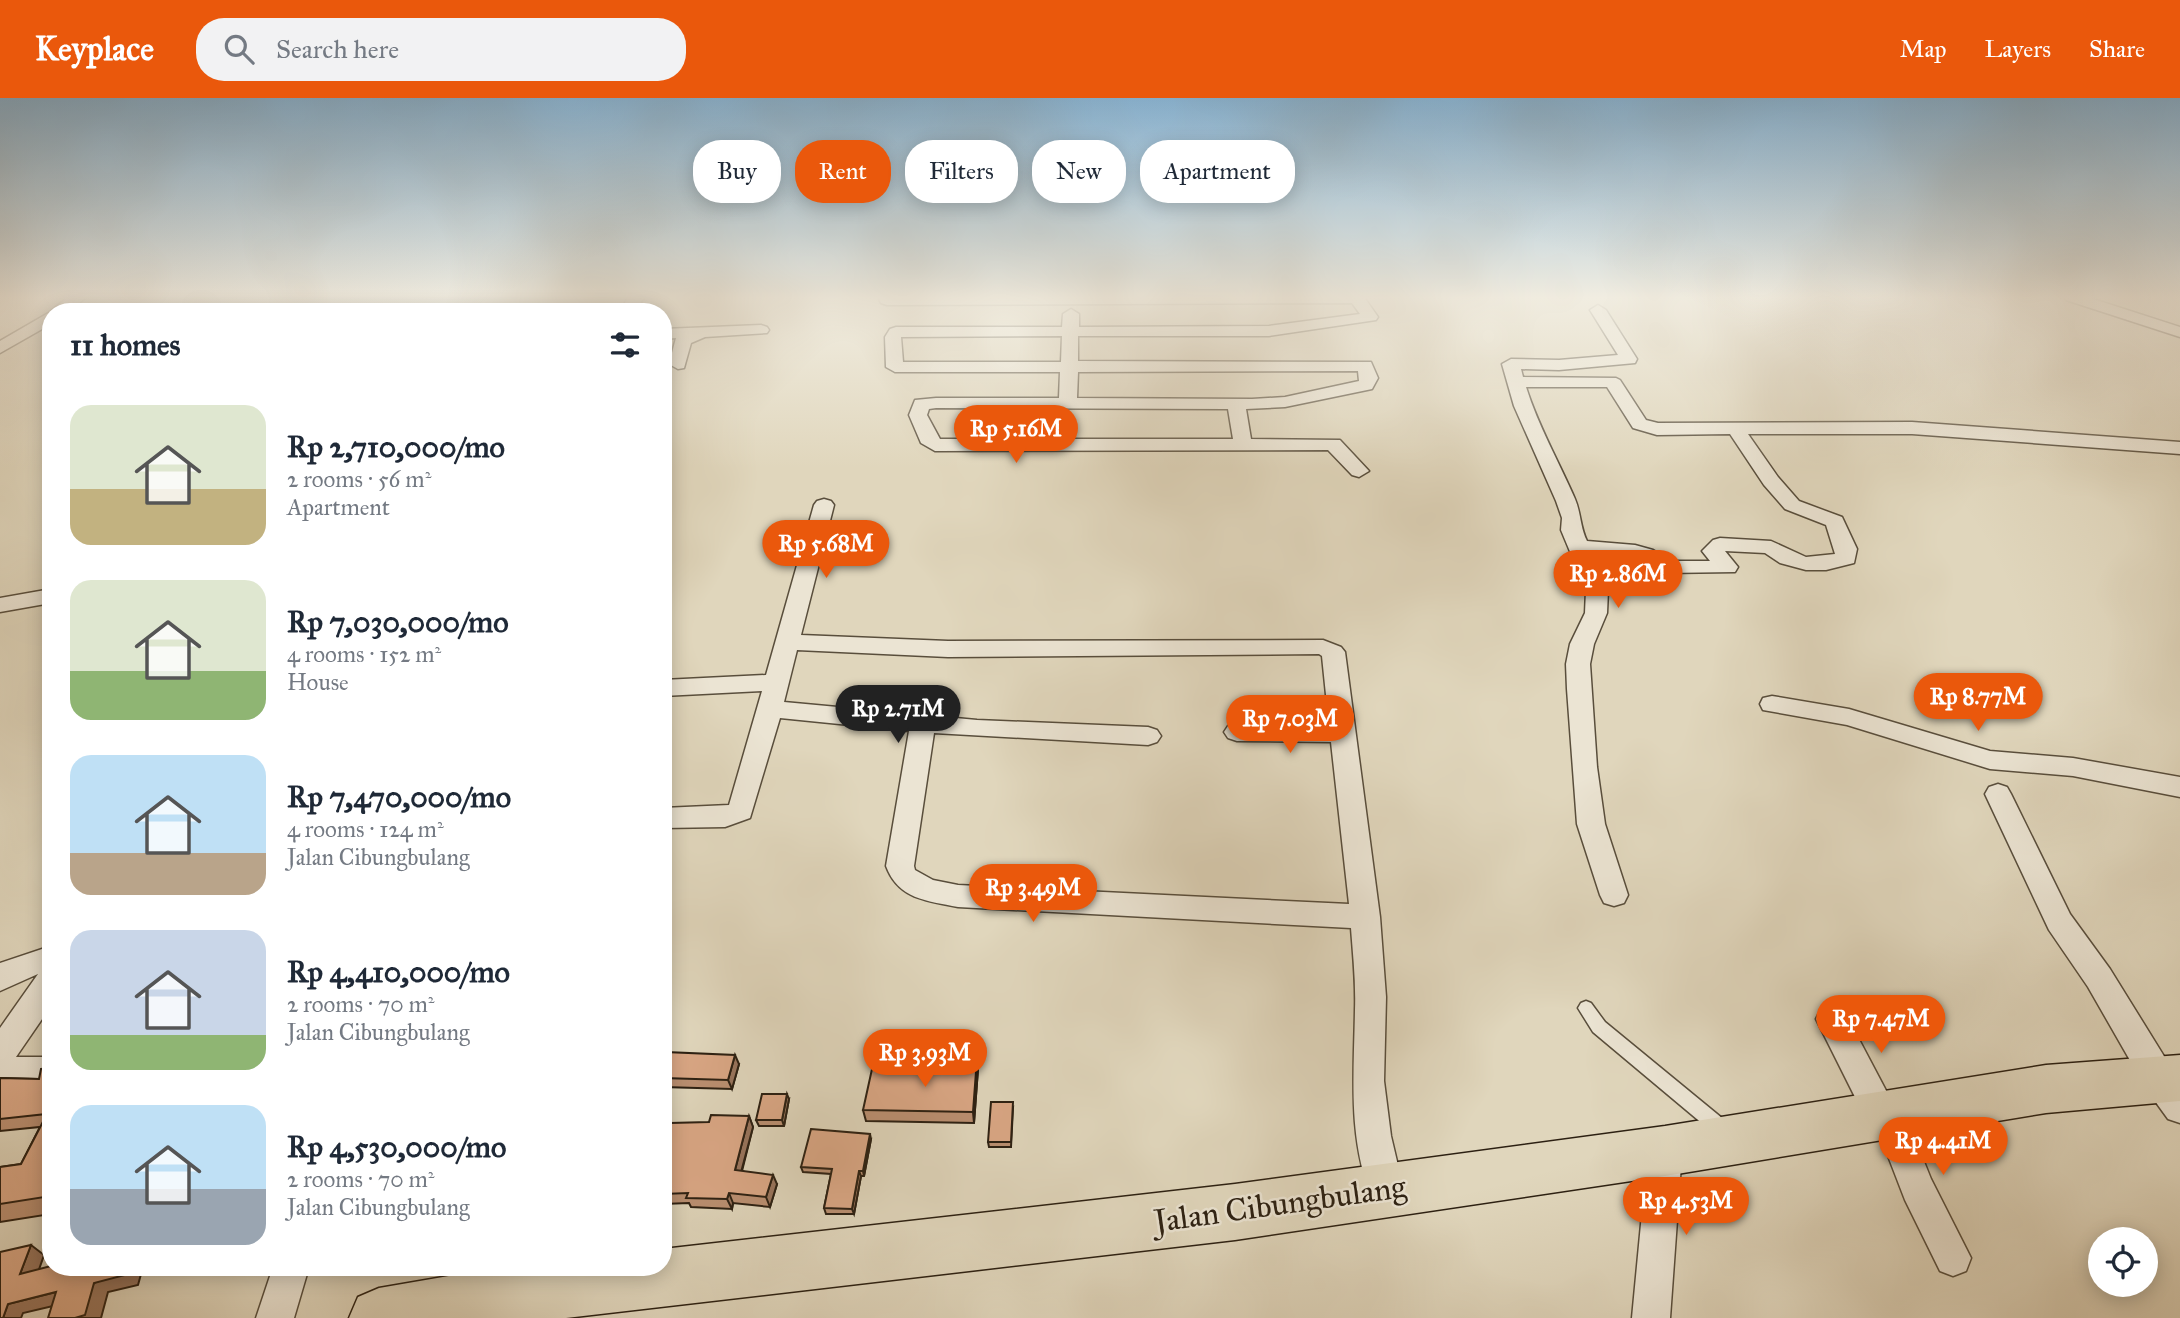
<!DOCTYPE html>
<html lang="en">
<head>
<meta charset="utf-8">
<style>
	:root { --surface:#fff; --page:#f2f2f3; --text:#1f2937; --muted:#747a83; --accent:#ea580c }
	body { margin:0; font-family:"IM FELL Great Primer",serif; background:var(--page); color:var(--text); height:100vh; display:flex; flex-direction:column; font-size:26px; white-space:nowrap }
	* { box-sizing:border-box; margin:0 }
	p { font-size:23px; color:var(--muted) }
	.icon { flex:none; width:38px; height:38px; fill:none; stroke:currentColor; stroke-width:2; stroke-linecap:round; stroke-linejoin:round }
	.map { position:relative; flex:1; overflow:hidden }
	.sheet { position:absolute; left:42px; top:205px; width:630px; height:973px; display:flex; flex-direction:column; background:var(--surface); border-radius:28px; box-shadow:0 4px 18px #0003 }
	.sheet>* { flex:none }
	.hud { position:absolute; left:693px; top:42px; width:665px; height:63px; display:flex; gap:14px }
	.fabs { position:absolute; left:2088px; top:1129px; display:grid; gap:14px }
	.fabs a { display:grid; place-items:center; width:70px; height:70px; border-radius:50%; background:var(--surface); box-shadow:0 4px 18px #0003; font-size:35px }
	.price { position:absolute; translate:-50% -60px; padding:0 16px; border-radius:24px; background:var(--accent); color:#fff; font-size:23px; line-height:46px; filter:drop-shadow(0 2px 4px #0008) }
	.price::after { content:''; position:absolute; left:50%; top:42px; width:21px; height:16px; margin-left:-10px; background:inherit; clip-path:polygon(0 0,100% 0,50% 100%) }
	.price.on { background:#222; color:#fff }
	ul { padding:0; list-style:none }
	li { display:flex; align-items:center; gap:21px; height:175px; padding:0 28px }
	li span { display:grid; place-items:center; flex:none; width:196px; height:140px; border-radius:21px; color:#555 }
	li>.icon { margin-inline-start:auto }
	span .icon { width:84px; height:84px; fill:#fffc; stroke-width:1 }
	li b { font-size:30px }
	h2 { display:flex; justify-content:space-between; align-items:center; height:84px; padding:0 28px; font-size:30px }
	.chip { padding:0 24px; border-radius:28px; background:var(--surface); box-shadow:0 4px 18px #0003; font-size:24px; line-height:63px }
	.chip.on { background:var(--accent); color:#fff }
	header { display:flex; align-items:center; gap:42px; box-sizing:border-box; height:98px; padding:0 35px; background:var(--accent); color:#fff }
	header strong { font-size:33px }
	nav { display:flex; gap:38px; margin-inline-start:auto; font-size:24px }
	.search { width:490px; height:63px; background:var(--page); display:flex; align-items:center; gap:18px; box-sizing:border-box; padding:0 24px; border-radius:28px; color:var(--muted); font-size:26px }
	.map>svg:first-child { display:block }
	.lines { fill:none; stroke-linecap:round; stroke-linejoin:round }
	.lane-casing { stroke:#594e3c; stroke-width:3 }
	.street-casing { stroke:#594e3c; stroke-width:3 }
	.highway-casing { stroke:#2c2012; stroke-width:3 }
	.lane { fill:#ebe4d3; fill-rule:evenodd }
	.street { fill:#ebe4d3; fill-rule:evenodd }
	.highway { fill:#e0d6bc; fill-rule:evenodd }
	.wall { fill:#bb9072; stroke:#2c2012; stroke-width:2 }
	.shaded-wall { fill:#99755d; stroke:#2c2012; stroke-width:2 }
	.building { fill:#daa785; stroke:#2c2012; stroke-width:2 }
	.labels { text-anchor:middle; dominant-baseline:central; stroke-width:5; stroke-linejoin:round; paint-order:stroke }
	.near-street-label { font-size:32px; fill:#2c2012; stroke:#ebe4d3 }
</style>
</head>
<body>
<header>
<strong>Keyplace</strong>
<div class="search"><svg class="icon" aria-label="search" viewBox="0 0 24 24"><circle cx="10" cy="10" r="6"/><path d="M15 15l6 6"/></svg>Search here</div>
<nav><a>Map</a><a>Layers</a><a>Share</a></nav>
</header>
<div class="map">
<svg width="2180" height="1220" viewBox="0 0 2180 1220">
	<rect width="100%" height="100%" fill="#e0d6bc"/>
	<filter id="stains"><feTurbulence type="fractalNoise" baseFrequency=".00286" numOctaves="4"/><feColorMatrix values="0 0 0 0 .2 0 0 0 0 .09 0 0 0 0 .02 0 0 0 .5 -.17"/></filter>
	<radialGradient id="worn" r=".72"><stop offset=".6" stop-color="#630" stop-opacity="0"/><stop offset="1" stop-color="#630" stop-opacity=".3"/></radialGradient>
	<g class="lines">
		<defs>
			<path id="lane" d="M1586,903L1591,905L1605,924L1728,1025L1730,1031L1728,1037L1722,1039L1716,1037L1593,934L1578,910L1581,905Z"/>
			<path id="street" d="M68,199H86L69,214H51V226L0,255V243L50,214Z
				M628,199H644L636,214H620Z
				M878,199H1364L1378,219L1376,222L1269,238H1078V263L1371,264L1378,280L1372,291L1285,309L1246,311L1251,341L1340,342L1369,373L1359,379L1352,377L1328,352L935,353L921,345L909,317L915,302L936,300H1059L1060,274H895L886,269L885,239L890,231L896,229H1062L1063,216L1071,211L1079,216V229L1269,228L1360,216L1352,205L887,207L881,205ZM1062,238L1061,264H903L901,239ZM1358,273L1359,283L1285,299L1252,301L1077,300L1078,274ZM936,310L1228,311L1233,341H940L927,317L929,311Z
				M2064,199H2087L2180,229V239L2066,202Z
				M1598,207L1606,212L1637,261L1635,265L1559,272L1521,271L1523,279L1616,280L1620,282L1646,322L1658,325L1912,324L2180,344V356L1912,336H1748L1778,379L1799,403L1842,419L1857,451L1854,465L1826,472H1806L1780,465L1765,455L1725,453L1738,469L1735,474L1665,475L1631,459L1593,456L1608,492L1607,515L1594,546L1590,566L1597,669L1605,726L1628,797L1624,805L1614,808L1604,805L1600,797L1577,726L1567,591L1566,566L1570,546L1585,515L1586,492L1561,432L1562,420L1556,403L1514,308L1502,266L1511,261L1559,262L1618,257L1590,212ZM1526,289H1607L1633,330L1657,337L1730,336L1764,387L1785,411L1826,427L1835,456L1806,459L1771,443L1720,440L1713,442L1702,453L1710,463H1670L1653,452L1635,447L1587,443C1580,429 1581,415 1575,401C1559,364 1538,328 1526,289Z
				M761,227L767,229L769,232L767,235L705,239L691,245L684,270L678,271L669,266L676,240L663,241V231Z
				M824,401L831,403L834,407L801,537L948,543L1323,542L1341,549L1345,554L1380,819L1386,899L1384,983L1391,1038L1404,1093L1398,1105L1386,1110L1374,1105C1347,1043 1354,977 1355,912C1356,884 1353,857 1351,830L958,809C927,803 898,801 886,768L909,633L780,620L750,720L725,729L663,730V710L729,707L762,593L663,598V582L766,577L814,407L817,403ZM797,552L948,559L1319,556L1322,558L1329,626L1237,625L1228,628L1224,634L1228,640L1237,643L1331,644L1349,806L958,787L933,782L915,772L914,768L934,635L1148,647L1157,644L1161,638L1157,632L1148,629L977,622L784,604Z
				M51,491V505L0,514V500Z
				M1772,598L1849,611L1990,653L2073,660L2180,679V699L2073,678L1990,671L1847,627L1763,612L1760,606L1763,600Z
				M1998,686L2007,689L2011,696L2070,816L2110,871L2180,984V1025L2168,1021L2147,992L2088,889L2049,832L1985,696L1989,689Z
				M51,848V908L16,959H51V989L0,988V930L38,876L0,893V865Z
				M1832,907L1843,911L1891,1002L1901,1006L1931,1081L1971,1160L1966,1173L1953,1178L1940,1173L1905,1102L1878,1032L1870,1029L1816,921L1821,911Z
				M1665,1037L1677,1042L1682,1053L1670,1220H1632L1648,1053L1653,1042Z
				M273,1169H309L294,1220H256Z"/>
			<path id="highway" d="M2180,957V1003L2046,1015L1665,1078L1235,1142L566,1220H349L358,1199L379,1190L501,1169H663V1151L1235,1086L1665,1028L2046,967Z"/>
		</defs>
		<use href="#lane" class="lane-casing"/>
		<use href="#street" class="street-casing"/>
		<use href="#highway" class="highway-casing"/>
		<use href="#lane" class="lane"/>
		<use href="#street" class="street"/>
		<use href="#highway" class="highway"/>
	</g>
	<path class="wall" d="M663,947L671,955L739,966L732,991L663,989Z
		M977,960L978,971L974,1025L866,1023L863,1012L942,975Z
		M51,970V1116L0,1124V1069L21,1066L40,1029L0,1033V980L39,981Z
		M789,1001L784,1028H759L756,1022Z
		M1013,1010L1011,1049H989L988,1044Z
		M749,1018L753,1029L742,1073L777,1086L770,1109L733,1105L732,1111L691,1109L689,1105L663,1106V1054L709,1024Z
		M871,1041L864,1078H861L854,1116H826L824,1110L831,1076L803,1074L801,1069Z"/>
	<path class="shaded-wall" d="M735,957L739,966L732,991L728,982Z
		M977,960L978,971L974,1025L973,1014Z
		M787,996L789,1001L784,1028L782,1022Z
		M749,1018L753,1029L739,1082L735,1072Z
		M870,1036L871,1041L864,1078L863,1073Z
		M859,1073L861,1078L854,1116L852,1111Z
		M773,1077L777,1086L770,1109L766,1099Z
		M729,1095L733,1105L732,1111L727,1101Z
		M31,1147L44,1157L34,1186L20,1176Z
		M127,1169H143L138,1187L108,1194L101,1220H75L94,1185Z
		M56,1194L70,1204L23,1215L21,1220H3L8,1206Z"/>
	<path class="building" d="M663,947L668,948L666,954L735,957L728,982L663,980Z
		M943,960H977L973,1014L863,1012L872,971L942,975Z
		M51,970V1013L48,1014L46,1016L0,1021V980L39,981L41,971Z
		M762,996H787L782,1022H756Z
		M991,1004H1013L1011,1044H988Z
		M51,1013V1098L0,1106V1069L21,1066L48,1014Z
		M711,1017L749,1018L735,1072L773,1077L766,1099L729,1095L727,1101L686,1100L688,1095L663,1096V1054L670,1025L709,1024Z
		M811,1031L870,1036L863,1073H859L852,1111L824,1110L832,1071L801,1069Z
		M31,1147L20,1176L51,1168L127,1169L125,1177L94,1185L85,1217L75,1220H48L56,1194L8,1206L3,1220H0V1154Z"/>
	<linearGradient id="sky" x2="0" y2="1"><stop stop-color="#88b5d6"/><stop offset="0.54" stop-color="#f1ede1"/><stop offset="1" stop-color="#f1ede1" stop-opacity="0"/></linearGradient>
	<rect width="2180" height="370" fill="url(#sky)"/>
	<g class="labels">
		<g class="near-street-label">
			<text transform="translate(1280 1106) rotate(-8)">Jalan Cibungbulang</text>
		</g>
	</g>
	<rect width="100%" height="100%" filter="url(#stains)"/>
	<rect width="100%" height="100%" fill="url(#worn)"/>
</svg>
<div class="fabs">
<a><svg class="icon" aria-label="locate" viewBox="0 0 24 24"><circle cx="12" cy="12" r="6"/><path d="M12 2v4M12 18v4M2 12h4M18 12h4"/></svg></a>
</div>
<b class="price" style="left:1016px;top:367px">Rp 5.16M</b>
<b class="price" style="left:826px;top:482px">Rp 5.68M</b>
<b class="price" style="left:1618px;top:512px">Rp 2.86M</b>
<b class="price" style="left:1978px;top:635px">Rp 8.77M</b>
<b class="price on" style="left:898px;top:647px">Rp 2.71M</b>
<b class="price" style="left:1290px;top:657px">Rp 7.03M</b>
<b class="price" style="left:1033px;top:826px">Rp 3.49M</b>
<b class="price" style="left:1881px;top:957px">Rp 7.47M</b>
<b class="price" style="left:925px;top:991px">Rp 3.93M</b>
<b class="price" style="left:1943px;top:1079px">Rp 4.41M</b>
<b class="price" style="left:1686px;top:1139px">Rp 4.53M</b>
<div class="hud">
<a class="chip">Buy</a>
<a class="chip on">Rent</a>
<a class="chip">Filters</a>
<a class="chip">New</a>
<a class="chip">Apartment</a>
</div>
<section class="sheet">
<h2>11 homes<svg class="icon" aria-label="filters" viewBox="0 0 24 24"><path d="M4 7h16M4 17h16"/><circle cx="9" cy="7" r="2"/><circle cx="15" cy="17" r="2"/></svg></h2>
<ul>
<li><span style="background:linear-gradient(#dfe7d0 60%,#c2b280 0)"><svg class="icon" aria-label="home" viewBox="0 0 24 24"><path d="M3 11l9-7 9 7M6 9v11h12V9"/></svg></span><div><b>Rp 2,710,000/mo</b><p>2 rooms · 56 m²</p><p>Apartment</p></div></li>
<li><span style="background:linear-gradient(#dfe7d0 65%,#8fb573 0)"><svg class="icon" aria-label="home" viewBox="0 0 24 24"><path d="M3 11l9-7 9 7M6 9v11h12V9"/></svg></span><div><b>Rp 7,030,000/mo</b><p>4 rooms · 152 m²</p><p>House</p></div></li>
<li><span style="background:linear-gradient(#bfe0f5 70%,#b9a48a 0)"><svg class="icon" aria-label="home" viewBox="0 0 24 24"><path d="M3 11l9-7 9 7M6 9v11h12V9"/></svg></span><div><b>Rp 7,470,000/mo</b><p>4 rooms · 124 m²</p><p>Jalan Cibungbulang</p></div></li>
<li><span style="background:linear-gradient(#c9d6e8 75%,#8fb573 0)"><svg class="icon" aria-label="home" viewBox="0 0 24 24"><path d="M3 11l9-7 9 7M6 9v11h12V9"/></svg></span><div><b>Rp 4,410,000/mo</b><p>2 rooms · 70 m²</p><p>Jalan Cibungbulang</p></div></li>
<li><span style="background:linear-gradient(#bfe0f5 60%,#9aa5b1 0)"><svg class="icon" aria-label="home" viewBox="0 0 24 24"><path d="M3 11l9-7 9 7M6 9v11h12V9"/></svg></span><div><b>Rp 4,530,000/mo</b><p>2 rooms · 70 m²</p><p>Jalan Cibungbulang</p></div></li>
</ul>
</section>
</div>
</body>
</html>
